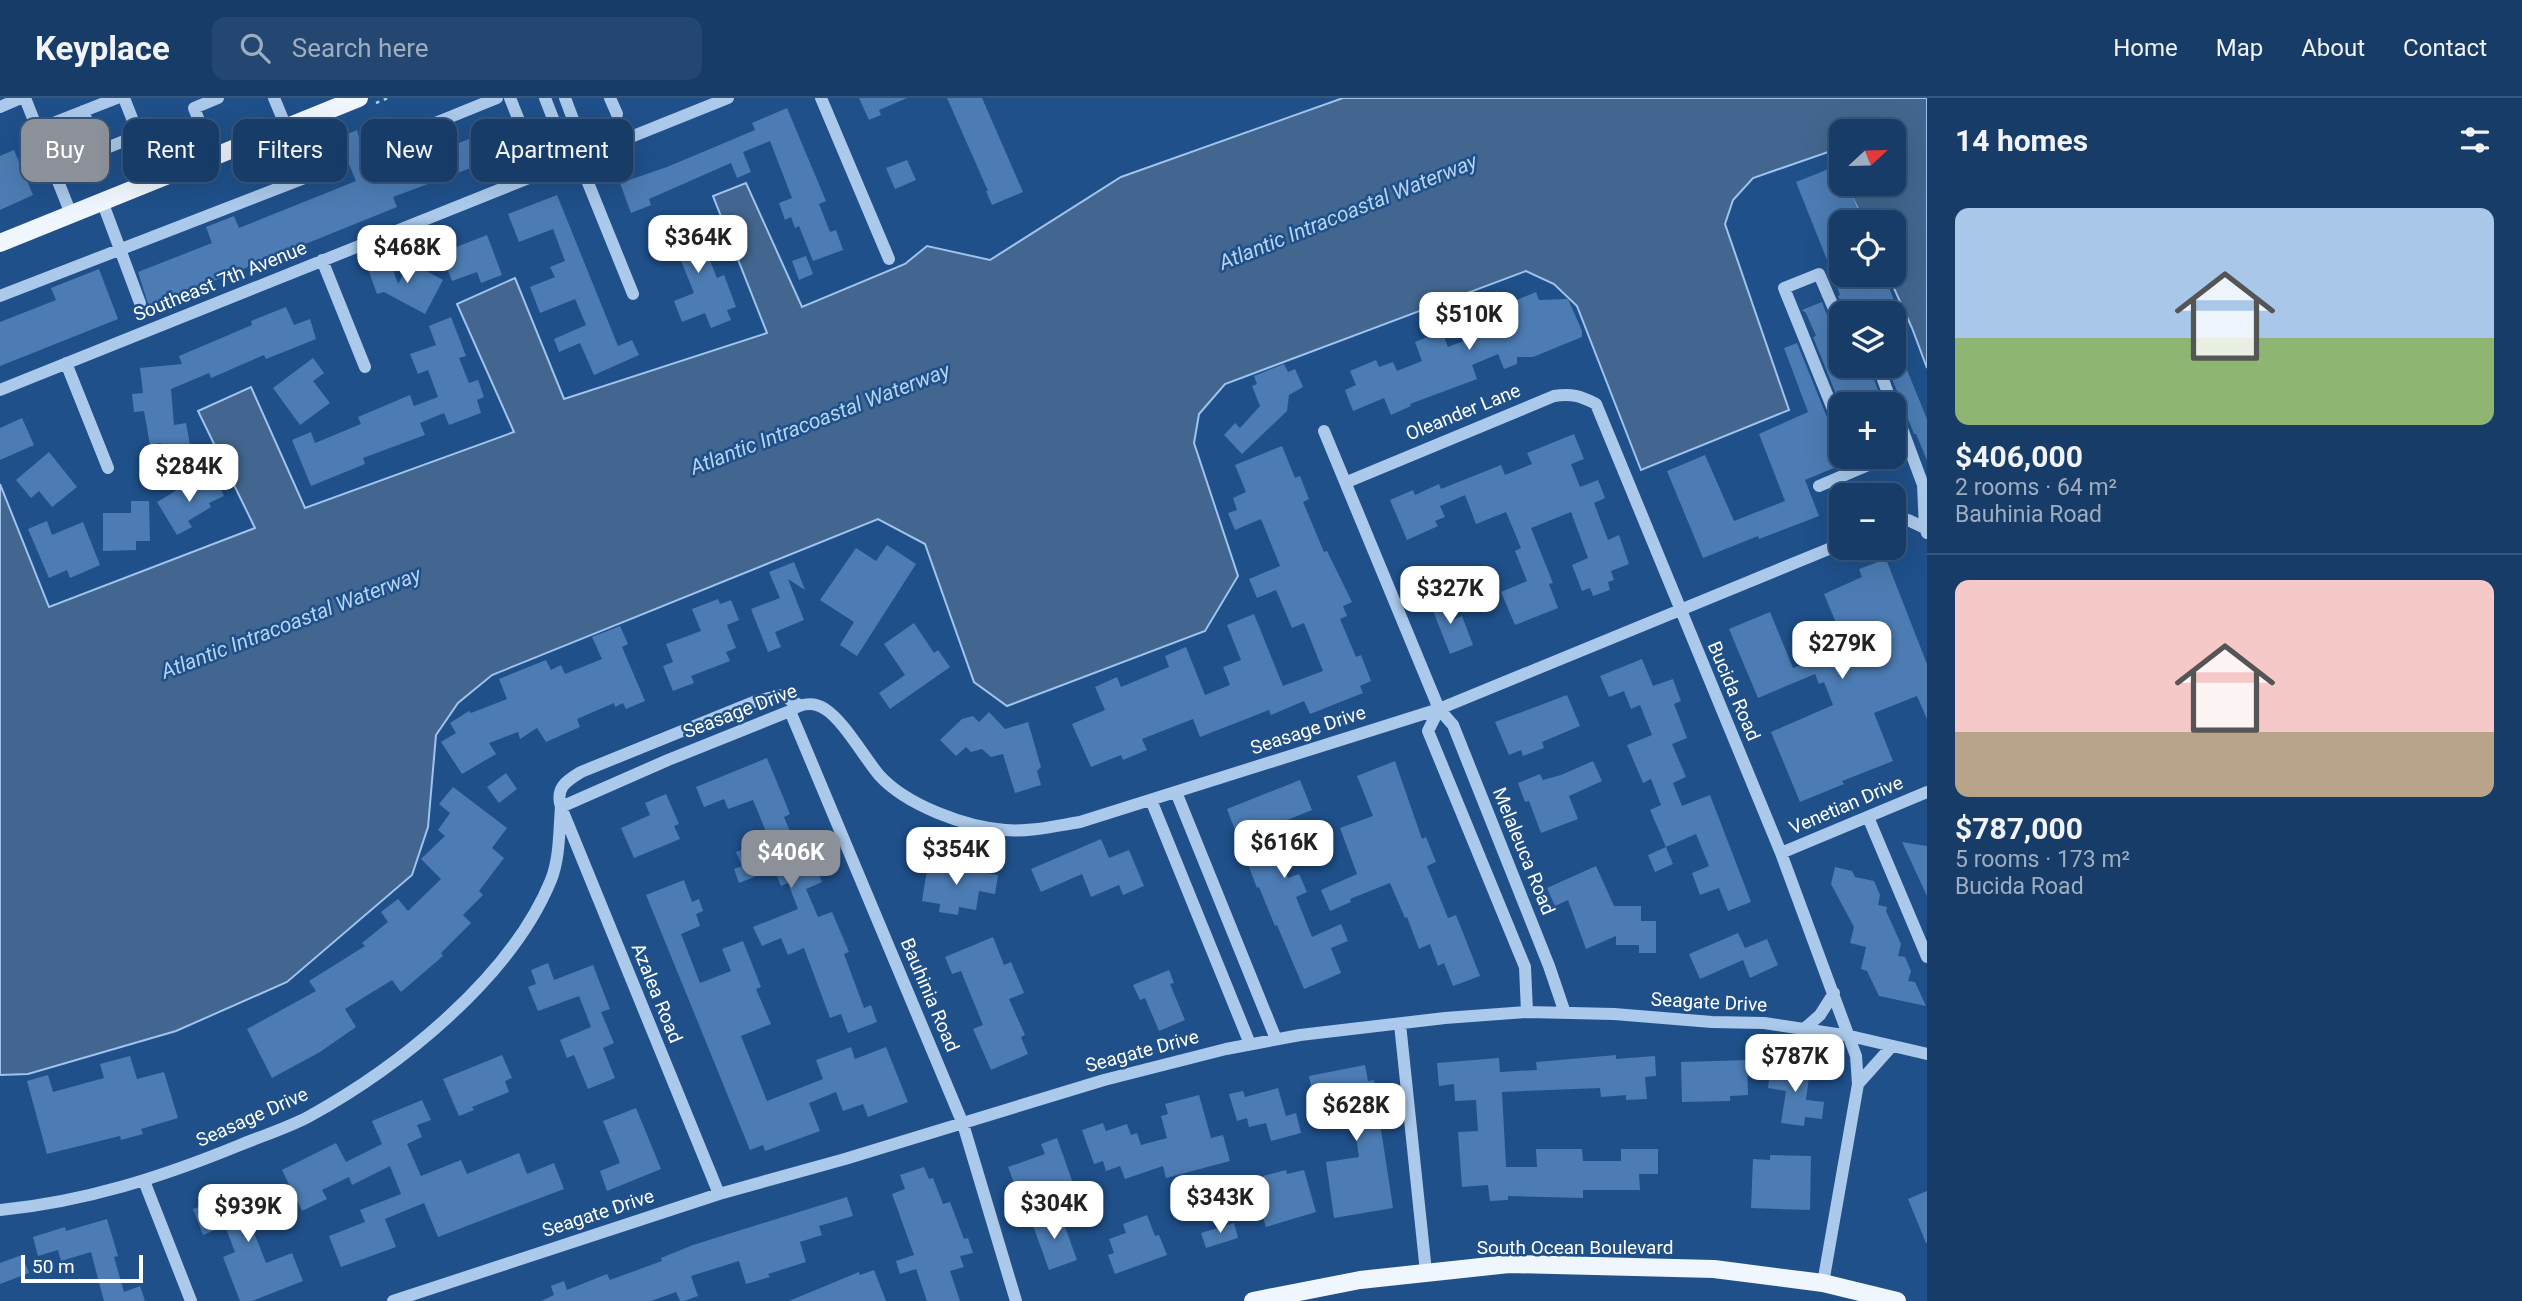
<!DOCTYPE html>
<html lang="en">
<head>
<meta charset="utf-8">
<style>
	:root { --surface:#173c68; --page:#244771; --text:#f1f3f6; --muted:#9eadc0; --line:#36567c; --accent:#8c9099 }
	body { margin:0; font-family:Roboto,sans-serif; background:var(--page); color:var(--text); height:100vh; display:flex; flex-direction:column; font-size:26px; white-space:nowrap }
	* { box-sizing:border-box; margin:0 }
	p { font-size:23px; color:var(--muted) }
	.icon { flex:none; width:38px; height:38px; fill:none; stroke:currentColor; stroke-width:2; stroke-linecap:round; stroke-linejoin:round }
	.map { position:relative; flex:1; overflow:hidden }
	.sheet { display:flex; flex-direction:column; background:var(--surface); width:595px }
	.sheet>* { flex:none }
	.banner { position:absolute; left:21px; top:21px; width:665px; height:63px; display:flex; gap:14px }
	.needle { width:46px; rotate:68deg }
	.buttons { position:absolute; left:1829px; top:21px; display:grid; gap:14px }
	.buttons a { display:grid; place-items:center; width:77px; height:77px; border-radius:14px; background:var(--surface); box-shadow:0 7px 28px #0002,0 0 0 2px var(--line); font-size:35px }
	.scale { position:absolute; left:21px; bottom:18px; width:122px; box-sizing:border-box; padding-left:7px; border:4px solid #fff; border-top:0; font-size:19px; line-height:24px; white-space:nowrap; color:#fff; -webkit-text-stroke:5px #1f508a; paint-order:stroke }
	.price { position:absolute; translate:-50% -60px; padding:0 16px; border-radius:14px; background:#fff; color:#222; font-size:23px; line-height:46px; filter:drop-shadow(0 2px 4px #0008) }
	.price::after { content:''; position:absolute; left:50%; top:42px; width:21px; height:16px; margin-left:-10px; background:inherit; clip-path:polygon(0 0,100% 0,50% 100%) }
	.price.current { background:var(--accent); color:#fff }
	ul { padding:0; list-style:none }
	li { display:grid; align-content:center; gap:14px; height:371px; padding:0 28px }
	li+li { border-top:2px solid var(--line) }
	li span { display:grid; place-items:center; height:217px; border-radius:14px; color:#555 }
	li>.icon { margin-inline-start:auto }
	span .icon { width:126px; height:126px; fill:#fffc; stroke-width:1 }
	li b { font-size:30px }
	h2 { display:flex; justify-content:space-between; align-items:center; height:84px; padding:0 28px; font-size:30px }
	.tag { padding:0 24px; border-radius:14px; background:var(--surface); box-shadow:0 7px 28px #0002,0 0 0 2px var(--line); font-size:24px; line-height:63px }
	.tag.current { background:var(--accent); color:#fff }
	header { display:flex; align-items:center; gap:42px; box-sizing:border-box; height:98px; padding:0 35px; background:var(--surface); border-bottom:2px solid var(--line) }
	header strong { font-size:33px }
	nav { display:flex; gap:38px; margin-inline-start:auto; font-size:24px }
	.search { width:490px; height:63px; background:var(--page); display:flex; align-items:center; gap:18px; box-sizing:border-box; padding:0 24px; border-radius:14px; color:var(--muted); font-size:26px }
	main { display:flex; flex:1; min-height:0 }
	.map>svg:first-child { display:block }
	.water { fill:#42668f; stroke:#9ec4ed; stroke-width:2 }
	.building { fill:#4c7cb3 }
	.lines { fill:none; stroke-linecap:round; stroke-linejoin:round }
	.path { stroke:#abc9eb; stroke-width:2.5; stroke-dasharray:3.5 5; stroke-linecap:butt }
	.minor { stroke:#abc9eb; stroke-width:12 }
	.major { stroke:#eff6fe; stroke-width:18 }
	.labels { text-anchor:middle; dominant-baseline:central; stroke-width:5; stroke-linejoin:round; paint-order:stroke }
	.street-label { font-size:19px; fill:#fff; stroke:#1f508a }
	.water-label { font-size:21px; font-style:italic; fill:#b6d3f2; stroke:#1f508a }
</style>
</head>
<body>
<header>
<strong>Keyplace</strong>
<div class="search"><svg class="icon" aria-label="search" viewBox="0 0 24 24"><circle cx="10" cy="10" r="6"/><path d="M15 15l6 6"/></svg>Search here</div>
<nav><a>Home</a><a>Map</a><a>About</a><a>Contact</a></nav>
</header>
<main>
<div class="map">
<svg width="1927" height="1203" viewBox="0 0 1927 1203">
	<rect width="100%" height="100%" fill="#1f508a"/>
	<path class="water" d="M1343,0H1927V270L1912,230L1888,177H1894V124H1864L1846,86H1894V33H1841V74L1831,53L1753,80L1733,102L1725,126L1789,312L1641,372L1577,208L1554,186L1526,173L1225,286L1199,316L1194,345L1238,478L1205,533L1007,608L974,584L925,446L878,421L492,577L458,605L436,637L428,729L412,777L287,884L176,933L28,976L0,977V386L49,509L255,430L198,313L251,289L305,410L514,334L457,206L515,180L564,301L767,235L713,98L746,85L802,209L905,166L927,148L990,162L1121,79Z"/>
	<path class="building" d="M859,0H907L879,12L881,17L869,22Z
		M947,0H982L1023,94L992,107L986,93H988Z
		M787,10L826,103L819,106L830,134L836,132L843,152L813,163L799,128L795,130L791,119L785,122L779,105L792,100L770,43L743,54L751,74L737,80L731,65L649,101L651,107L631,115L620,85L667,69L755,32L752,25Z
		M357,32L359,39L367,36L383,76L432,57L428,47L445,41L448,49L490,33L500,59L393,99L397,109L149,209L138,174L212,145L206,129L234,118L239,130L356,83L338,40Z
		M14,52L33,97L0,112V58Z
		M907,62L916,82L895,91L886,70Z
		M1841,66V86H1848L1863,124H1841V177H1884L1898,212L1891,215H1845L1838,198L1840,197L1835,182L1796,84Z
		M557,97L618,248L632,242L639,257L594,277L580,245L559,254L554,241L586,227L575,201L540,215L530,189L555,179L550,169L565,163L553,131L519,144L508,116Z
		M681,124L686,137L707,129L716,151L707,155L717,180L724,177L736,209L727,212L731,222L711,230L705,215L682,224L674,203L694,195L676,150L660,156L652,136Z
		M487,137L502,177L481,185L477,174L452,183L441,155Z
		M806,158L813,176L799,182L792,163Z
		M390,163L398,186L410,164L443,182L425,216L384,194L377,196L368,171Z
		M99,171L118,221L0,268V224L56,202L51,190Z
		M1497,193L1501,204L1514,203L1536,194L1539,202L1568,201L1582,233V239L1533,259H1517V266L1504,271L1498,256L1472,267L1477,281L1410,306L1411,308L1391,317L1384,300L1353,313L1345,292L1356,287L1350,273L1376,262L1379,269L1393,264L1397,273L1422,263L1415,244L1442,233L1448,249L1489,233L1476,201Z
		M1822,204L1841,253V268H1869L1883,306H1840L1813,239L1816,238L1806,215L1802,212Z
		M286,209L294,227L310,221L316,241L266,261L264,257L211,280L209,275L171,291L174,327L186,325L194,368L167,373L161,345L150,347L144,313L134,314L132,296L143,295L140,270L182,266L179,258L252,227L251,223Z
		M451,219L466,258L459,260L469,285L478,282L484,299L477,302L481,315L449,327L444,315L420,325L425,337L363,360L365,366L311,388L292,342L311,334L315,345L361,326L358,319L410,297L414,308L438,299L428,272L418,276L410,256L436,247L429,228Z
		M1894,240L1927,321V362L1916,336H1914L1887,268H1894Z
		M1797,245L1833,334L1841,347V367L1805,382L1819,418L1759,441L1758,438L1703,460L1667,373L1705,357L1734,423L1785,403L1759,336L1808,314L1784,250Z
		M313,260L324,275L313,283L330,305L300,327L273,290Z
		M1284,266L1288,274L1295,271L1303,289L1289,297L1287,313L1242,356L1224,337L1235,325L1240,330L1260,308L1252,288L1257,286L1254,278Z
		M22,320L34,347L0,362V330Z
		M1574,336L1584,361L1571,366L1580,389L1598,382L1605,400L1594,405L1608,442L1619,437L1629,466L1611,473L1614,482L1608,484L1610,492L1593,498L1590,490L1582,493L1572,467L1588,460L1571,414L1531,430L1553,485L1549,486L1558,510L1515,527L1501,494L1527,483L1515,453L1521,450L1506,414L1476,426L1465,397L1440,408L1445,419L1435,423L1438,428L1407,442L1390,402L1413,392L1415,397L1439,386L1441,391L1501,367L1505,377L1532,366L1527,355Z
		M1282,348L1295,380L1300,378L1309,401L1303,404L1324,454L1327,453L1352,504L1343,508L1347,518L1340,521L1356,559L1361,557L1371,583L1360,588L1363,595L1310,616L1304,603L1271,617L1269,612L1200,639L1193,621L1142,641L1147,652L1123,662L1121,657L1091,669L1072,626L1105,612L1095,589L1117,579L1121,589L1169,569L1165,558L1186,549L1205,597L1230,587L1223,569L1241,562L1227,527L1254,516L1283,588L1323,573L1304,525L1292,530L1276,492L1257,500L1249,481L1280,468L1261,421L1235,432L1228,415L1237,412L1233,400L1246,394L1235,367Z
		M49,354L77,389L52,409L39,393L31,400L16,382Z
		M197,380L198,390L216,381L224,398L209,405L211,409L188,423L192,429L177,437L157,404Z
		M131,403H149L150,443H136V452L103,453V415H131Z
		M47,423L52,437L83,424L100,467L70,480L67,472L49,480L28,431Z
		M887,447L916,466L857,558L840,547L854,524L820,502L856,450L876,463Z
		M1886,461L1927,566V621L1917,598L1874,615L1893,663L1842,683L1844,686L1800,704L1771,634L1833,607L1824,584L1819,586L1815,576L1758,600L1729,531L1770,514L1793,570L1846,549L1824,496L1862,479L1859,471Z
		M794,464L805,492L788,481L804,522L775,534L781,549L768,554L751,511L780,500L769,474Z
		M1442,495L1453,522L1462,518L1473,547L1450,556L1428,500Z
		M718,501L720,506L731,502L739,522L727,527L736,550L726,554L730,563L691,578L694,585L673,593L663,568L673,564L666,546L701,533L692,511Z
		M914,525L934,555L938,552L950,569L890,611L879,595L905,577L884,546Z
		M620,528L628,546L622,549L645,603L626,611L623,605L615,609L614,605L577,621L580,629L546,644L537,630L520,641L518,634L489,645L496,656L462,676L441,644L456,635L450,625L469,613L471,615L507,601L499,581L546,562L551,572L561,567L565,576L602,561L592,539Z
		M1642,561L1653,588L1673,581L1681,603L1674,606L1687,640L1672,646L1686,679L1673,685L1682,708L1710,697L1751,804L1728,813L1719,790L1700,797L1692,775L1709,768L1696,736L1666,749L1650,712L1661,707L1651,681L1643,685L1627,647L1652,637L1640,607L1631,611L1624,593L1609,599L1600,578Z
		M1567,597L1580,628L1542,644L1544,650L1523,658L1521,652L1509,657L1495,624Z
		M989,614L1005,631L1028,624L1041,669L1037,673L1041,687L1015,695L1003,656L991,659L982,651L971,654L966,649L956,658L940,642L962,621L973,618L979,624Z
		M767,660L790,716L784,719L797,750L801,748L810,772L816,769L822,784L806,791L818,819L832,814L849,854L844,856L864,910L871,907L877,924L848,935L841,916L830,920L804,850L788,857L781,840L762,848L753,829L798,811L788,785L781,788L774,771L739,785L734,771L742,768L736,754L769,741L753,702L728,711L724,701L704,709L696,689Z
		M1395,663L1422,741L1426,739L1436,764L1427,768L1448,820L1456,817L1480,878L1453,888L1444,865L1438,868L1430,846L1419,851L1407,819L1405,820L1390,785L1350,801L1351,804L1330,813L1321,792L1357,776L1340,730L1373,718L1357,678Z
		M1593,663L1602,683L1569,698L1578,721L1541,735L1529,703L1525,704L1518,685L1540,676L1543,682L1561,677Z
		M506,675L517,691L499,705L487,689Z
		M1300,682L1312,712L1280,725L1288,746L1276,751L1288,780L1299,776L1307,794L1296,799L1312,839L1341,826L1348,843L1331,850L1341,875L1304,891L1277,827L1275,828L1259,789L1257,790L1227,711Z
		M453,689L507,730L492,750L504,760L479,793L483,797L463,817L471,825L441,855L443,858L401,894L392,882L345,911L356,929L320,954L272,980L247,931L316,893L309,883L365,848L362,845L388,824L381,814L398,801L408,813L441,781L421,761L445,738L438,732L450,715L439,706Z
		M666,696L679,726L674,728L680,741L634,760L621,730L650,717L645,705Z
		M1101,741L1109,760L1129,752L1144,788L1123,797L1119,787L1091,799L1082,776L1041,794L1031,771Z
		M1902,744L1927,748V798Z
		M1666,749L1673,766L1655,774L1648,757Z
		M928,765L998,777L995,796L979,793L976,812L959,809L958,817L939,814L940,806L922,803Z
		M1596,768L1614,808H1641V823H1656V855H1639V847H1616V838L1586,851L1568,802L1555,808L1547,790Z
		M1835,769L1852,773L1855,779L1874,783L1880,797L1878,807L1887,809L1886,813L1901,846L1898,858L1905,859L1911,873L1908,883L1915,884L1926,908L1879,898L1867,873L1861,871L1866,849L1850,845L1854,829L1831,786Z
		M684,782L692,804L699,801L703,813L696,816L700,828L681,836L700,885L731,873L722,851L743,843L761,889L756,891L771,926L741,938L767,1003L823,981L816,962L851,949L855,961L886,949L908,1004L868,1019L863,1006L843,1013L836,994L809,1005L820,1033L765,1053L763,1047L750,1052L646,797Z
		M1738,835L1745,850L1767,841L1778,867L1750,880L1743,862L1700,881L1689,856Z
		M993,839L1004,867L1011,864L1024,895L1009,901L1025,937L1021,939L1028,956L991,972L973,931L983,927L961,873L952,876L945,859Z
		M548,865L554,882L593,867L610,911L601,914L614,945L603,950L615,980L588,991L574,957L567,960L560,942L591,929L579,898L538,913L528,889L536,886L531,872Z
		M1169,872L1174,885L1170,886L1185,922L1159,933L1145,900L1140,902L1133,887Z
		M502,957L512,980L505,983L509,994L472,1009L474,1012L459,1018L443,981Z
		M1616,957V961L1655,958L1656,978L1645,979L1647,1001L1626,1002V997L1601,999L1600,990L1502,994L1506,1069H1537L1536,1051H1582L1583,1063H1621V1051H1658V1076H1639L1640,1092H1583V1100L1508,1098V1102L1490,1103L1488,1087L1462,1089L1458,1034L1478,1033L1476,1002L1455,1003L1454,986L1439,988L1437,965L1499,960L1500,974L1537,972L1536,964Z
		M130,958L137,981L164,974L178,1020L141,1031L143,1036L121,1042L120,1038L47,1056L27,983L48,977L53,994L104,980L100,966Z
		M1747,962L1748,997L1730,998V1003L1682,1004L1681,964Z
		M1771,965L1810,971L1806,1002L1824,1004L1822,1021L1805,1019L1804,1028L1781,1025L1786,993L1768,990Z
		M1365,967L1368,983L1374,982L1382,1024L1380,1025L1393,1110L1334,1120L1326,1064L1359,1059L1355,1030L1349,1009L1317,1015L1309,978Z
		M1278,990L1286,1018L1296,1015L1301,1035L1271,1043L1266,1025L1249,1029L1247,1020L1237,1023L1229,996L1243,993L1245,999Z
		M1199,997L1211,1040L1223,1037L1230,1063L1166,1080L1163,1068L1125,1081L1120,1068L1106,1073L1103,1063L1094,1066L1082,1032L1103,1025L1106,1033L1127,1026L1131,1037L1137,1035L1141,1047L1167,1040L1161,1018L1168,1016L1165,1006Z
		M422,1002L431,1022L417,1027L422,1039L407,1046L421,1078L461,1062L467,1076L519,1055L527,1076L554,1065L564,1091L438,1139L424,1105L385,1121L396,1149L341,1169L329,1138L365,1124L360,1112L401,1096L390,1068L352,1087L349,1079L322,1092L327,1101L302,1113L282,1072L336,1045L346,1064L382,1046L372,1023Z
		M636,1010L661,1071L607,1093L600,1073L620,1065L603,1023Z
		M1057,1040L1076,1094L1050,1102L1046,1092L1020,1101L1008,1069L1045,1056L1041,1046Z
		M1770,1057L1811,1058L1810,1112L1751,1110L1753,1061L1770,1062Z
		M924,1069L929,1081L933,1080L943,1106L950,1104L964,1141L968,1140L973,1155L960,1158L964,1169L950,1173L960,1203H927L916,1171L900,1176L896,1163L914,1157L892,1096L905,1091L900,1077Z
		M1286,1072L1287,1076L1304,1072L1316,1114L1266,1129L1260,1110L1226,1119L1222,1103L1256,1094L1255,1090L1266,1087L1263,1078Z
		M260,1086L271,1115L258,1120L262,1128L253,1132L266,1165L292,1155L303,1183L252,1203H240L223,1159L235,1154L225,1128L203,1137L193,1111Z
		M1927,1093V1145H1926L1908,1101Z
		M847,1099L853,1118L819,1128L822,1137L800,1144L806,1164L768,1176L770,1179L746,1186L739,1163L691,1178L698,1198L684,1203H680L676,1194L651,1203H541L554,1197L551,1188L564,1183L567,1192L607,1176L610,1182L662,1163L661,1160L693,1147Z
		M1060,1115L1077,1162L1049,1172L1032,1125Z
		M1147,1117L1155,1138L1159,1137L1167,1157L1115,1176L1108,1157L1114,1155L1109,1141L1126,1135L1123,1126Z
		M107,1121L118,1158L114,1159L124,1194L140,1188L145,1203H104L91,1154L61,1163L58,1152L38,1158L33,1139L65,1129L66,1133Z
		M1234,1125L1238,1140L1206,1150L1201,1135Z
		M22,1157L29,1175L0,1186V1165Z
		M874,1172L886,1203H789L859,1174L860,1177Z"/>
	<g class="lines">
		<path class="path" d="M376,5L388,0"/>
		<path class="minor" d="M25,0L71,116
			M124,0L156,81
			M274,0L286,29
			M510,0L540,75
			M545,0L566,54L578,60L633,196
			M565,0L583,48L578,60
			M610,0L617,16
			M821,0L889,161
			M0,9L21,0
			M83,13L99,53L139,37
			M38,31L117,0
			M386,45L497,0
			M213,58L194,10L218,0
			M102,103L140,205
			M322,162L365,269
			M0,198L333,69L313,18
			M1841,227L1819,176L1784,190L1841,331
			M66,265L108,370
			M1878,268L1892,306
			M0,292L728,0
			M1894,309L1923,387L1925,430L1927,435
			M1324,333L1439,611L1453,627L1549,868L1565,915
			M1347,384L1554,298C1571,295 1581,298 1596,306L1781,755L1856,958L1858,986L1823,1185
			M1819,388L1887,359
			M1894,426L1908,422L1925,430
			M1439,611L1428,633L1525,869L1527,914
			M790,613L963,1026L1016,1203
			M1176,694L1276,941
			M1151,702L1250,946
			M561,709L668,662L790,613C800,606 813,603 825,611C843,622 864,659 879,677C906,707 965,729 1005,732C1030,734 1055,728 1080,724L1439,611L1841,446
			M1868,719L1927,859
			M1781,755L1927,694
			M1400,926L1426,1174
			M1803,932L1820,917L1834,895
			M1858,986L1892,948
			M144,1083L191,1203
			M719,1096L561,709C555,690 566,683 581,674L756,603L782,597L799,607
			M0,1112C84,1104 162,1079 240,1047C262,1038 287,1030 308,1019C399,969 511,880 551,782C560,759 559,732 561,709
			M393,1203L719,1096L845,1061L1104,982L1226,951L1300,937L1445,920L1527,914L1614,916L1712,924L1764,925L1850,938L1927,956"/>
		<path class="major" d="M0,145L359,0
			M1253,1203L1360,1182L1509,1166L1714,1171L1823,1185L1897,1203"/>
	</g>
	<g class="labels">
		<g class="street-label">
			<text transform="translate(220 183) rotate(-22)">Southeast 7th Avenue</text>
			<text transform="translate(1463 314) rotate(-22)">Oleander Lane</text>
			<text transform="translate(1734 593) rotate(67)">Bucida Road</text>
			<text transform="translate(740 613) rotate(-21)">Seasage Drive</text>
			<text transform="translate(1308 632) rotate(-18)">Seasage Drive</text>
			<text transform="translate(1846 707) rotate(-23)">Venetian Drive</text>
			<text transform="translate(1524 753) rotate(68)">Melaleuca Road</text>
			<text transform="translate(657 895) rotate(68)">Azalea Road</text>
			<text transform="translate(930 897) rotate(67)">Bauhinia Road</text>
			<text transform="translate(1709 904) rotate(3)">Seagate Drive</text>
			<text transform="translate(1142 953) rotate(-15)">Seagate Drive</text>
			<text transform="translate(252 1019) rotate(-24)">Seasage Drive</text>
			<text transform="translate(598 1115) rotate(-18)">Seagate Drive</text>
			<text x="1575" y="1149">South Ocean Boulevard</text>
		</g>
		<g class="water-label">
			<text transform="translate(1348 114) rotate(-22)">Atlantic Intracoastal Waterway</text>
			<text transform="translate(820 321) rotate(-21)">Atlantic Intracoastal Waterway</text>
			<text transform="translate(291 525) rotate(-21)">Atlantic Intracoastal Waterway</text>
		</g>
	</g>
</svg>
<div class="buttons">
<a><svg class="needle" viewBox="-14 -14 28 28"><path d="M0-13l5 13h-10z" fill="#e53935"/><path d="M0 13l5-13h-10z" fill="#9eadc0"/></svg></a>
<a><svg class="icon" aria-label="locate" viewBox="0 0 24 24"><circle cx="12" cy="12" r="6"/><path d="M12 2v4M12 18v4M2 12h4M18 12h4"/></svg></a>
<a><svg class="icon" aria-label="layers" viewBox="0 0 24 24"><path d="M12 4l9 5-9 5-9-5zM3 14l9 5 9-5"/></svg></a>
<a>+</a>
<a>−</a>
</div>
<div class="scale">50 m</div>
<b class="price" style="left:698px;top:177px">$364K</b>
<b class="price" style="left:407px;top:187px">$468K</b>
<b class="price" style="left:1469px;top:254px">$510K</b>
<b class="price" style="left:189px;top:406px">$284K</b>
<b class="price" style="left:1450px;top:528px">$327K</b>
<b class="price" style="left:1842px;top:583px">$279K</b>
<b class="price" style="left:1284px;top:782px">$616K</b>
<b class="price" style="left:956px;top:789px">$354K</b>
<b class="price current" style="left:791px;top:792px">$406K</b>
<b class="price" style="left:1795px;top:996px">$787K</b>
<b class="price" style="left:1356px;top:1045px">$628K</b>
<b class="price" style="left:1220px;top:1137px">$343K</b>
<b class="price" style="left:1054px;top:1143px">$304K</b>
<b class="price" style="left:248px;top:1146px">$939K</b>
<div class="banner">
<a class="tag current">Buy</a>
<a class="tag">Rent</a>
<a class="tag">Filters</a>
<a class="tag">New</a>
<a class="tag">Apartment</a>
</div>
</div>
<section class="sheet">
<h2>14 homes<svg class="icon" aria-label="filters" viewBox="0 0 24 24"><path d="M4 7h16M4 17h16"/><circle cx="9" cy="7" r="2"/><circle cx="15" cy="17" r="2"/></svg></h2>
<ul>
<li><span style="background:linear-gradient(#a9c7e8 60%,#8fb573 0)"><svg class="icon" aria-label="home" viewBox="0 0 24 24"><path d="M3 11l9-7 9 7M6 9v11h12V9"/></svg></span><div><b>$406,000</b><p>2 rooms · 64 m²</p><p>Bauhinia Road</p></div></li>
<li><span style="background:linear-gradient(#f6c9c9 70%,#b9a48a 0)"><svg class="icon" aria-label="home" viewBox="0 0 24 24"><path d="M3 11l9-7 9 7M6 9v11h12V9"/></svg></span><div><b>$787,000</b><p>5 rooms · 173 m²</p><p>Bucida Road</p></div></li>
</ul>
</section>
</main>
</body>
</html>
